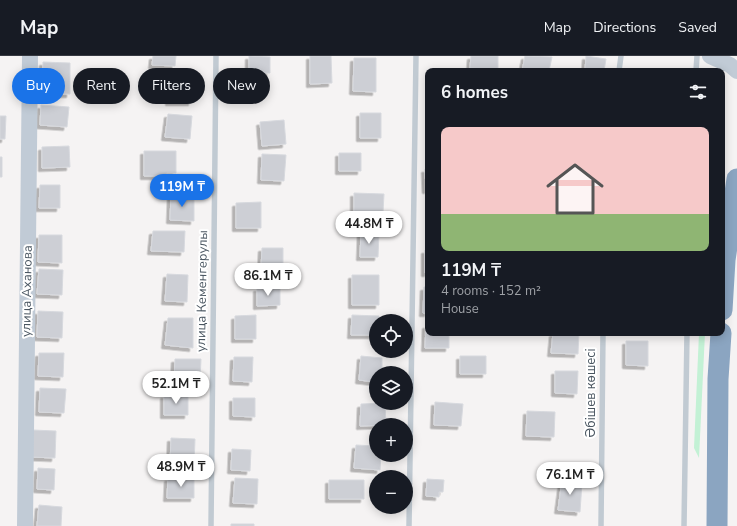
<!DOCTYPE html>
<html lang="en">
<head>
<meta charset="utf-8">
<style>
	:root { --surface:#171b24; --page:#20242c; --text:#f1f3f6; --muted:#9ea1a6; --line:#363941; --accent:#1a73e8 }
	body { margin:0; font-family:"Nunito Sans",sans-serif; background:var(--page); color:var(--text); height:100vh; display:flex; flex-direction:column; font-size:15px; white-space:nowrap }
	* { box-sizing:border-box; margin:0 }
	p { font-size:13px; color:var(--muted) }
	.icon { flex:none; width:22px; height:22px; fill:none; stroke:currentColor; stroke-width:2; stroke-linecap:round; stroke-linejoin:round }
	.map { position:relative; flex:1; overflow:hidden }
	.side { position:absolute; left:425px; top:12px; width:300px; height:268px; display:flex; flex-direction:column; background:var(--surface); border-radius:8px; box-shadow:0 2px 10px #0003 }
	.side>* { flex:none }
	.banner { position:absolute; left:12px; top:12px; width:353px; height:36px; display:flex; gap:8px }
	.tools { position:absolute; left:369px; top:258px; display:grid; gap:8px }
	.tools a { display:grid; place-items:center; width:44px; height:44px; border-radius:50%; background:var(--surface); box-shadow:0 2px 10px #0003; font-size:20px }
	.price { position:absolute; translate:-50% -34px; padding:0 9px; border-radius:14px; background:#fff; color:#222; font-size:13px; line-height:26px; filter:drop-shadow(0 1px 2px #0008) }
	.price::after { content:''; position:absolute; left:50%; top:24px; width:12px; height:9px; margin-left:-6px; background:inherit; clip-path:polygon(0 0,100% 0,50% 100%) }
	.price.on { background:var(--accent); color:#fff }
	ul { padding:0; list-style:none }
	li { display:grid; align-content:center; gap:8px; height:212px; padding:0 16px }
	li+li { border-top:1px solid var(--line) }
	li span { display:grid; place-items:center; height:124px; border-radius:8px; color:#555 }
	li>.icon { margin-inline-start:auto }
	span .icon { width:72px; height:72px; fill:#fffc; stroke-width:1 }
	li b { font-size:17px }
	h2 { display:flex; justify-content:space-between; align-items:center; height:48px; padding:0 16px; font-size:17px }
	.tag { padding:0 14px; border-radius:18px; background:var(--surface); box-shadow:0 2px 10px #0003; font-size:14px; line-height:36px }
	.tag.on { background:var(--accent); color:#fff }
	header { display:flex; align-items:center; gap:24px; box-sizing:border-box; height:56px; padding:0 20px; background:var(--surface); border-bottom:1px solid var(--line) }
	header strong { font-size:19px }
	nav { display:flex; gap:22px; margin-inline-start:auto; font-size:14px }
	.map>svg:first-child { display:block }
	.green { fill:#c3f1d5 }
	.building { fill:#cdcfd5; stroke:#d7d9de; filter:url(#shadow) }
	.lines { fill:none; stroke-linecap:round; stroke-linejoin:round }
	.lane { stroke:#c1cad2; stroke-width:5.5 }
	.secondary { stroke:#c1cbd6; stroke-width:16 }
	.highway { stroke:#8ba5c1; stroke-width:21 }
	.labels { text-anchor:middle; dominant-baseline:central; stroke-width:4; stroke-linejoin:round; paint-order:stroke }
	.street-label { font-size:13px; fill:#4a5661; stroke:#fff }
</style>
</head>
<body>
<header>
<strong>Map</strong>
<nav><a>Map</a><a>Directions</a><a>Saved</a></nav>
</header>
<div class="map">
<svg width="737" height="470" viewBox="0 0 737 470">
	<defs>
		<filter id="shadow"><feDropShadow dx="-3.5" dy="3.5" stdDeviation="0" flood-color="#0004"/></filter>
	</defs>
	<rect width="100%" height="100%" fill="#f5f3f3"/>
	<path class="green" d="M699,277H705L699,402L694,392Z"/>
	<path class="building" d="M153,0H176L175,10L152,9Z
		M249,0L270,1V17H249Z
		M310,0H331L332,27L310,28Z
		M471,0H498V14L470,12Z
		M525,0L552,1L549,15H522Z
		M586,0L606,3L604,15H585Z
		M354,2H376V36L353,35Z
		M43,6L70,7V38H42Z
		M170,25H192V46H169Z
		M41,49L69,51L67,71L40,69Z
		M360,57H381V82H360Z
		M168,58L192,60L190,83L165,81Z
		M0,60H6L5,83H0Z
		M284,64L286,88L262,90L260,66Z
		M69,90L70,111L42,112V91Z
		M144,95H176V117H167V120H144Z
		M339,97H361V115H339Z
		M262,98L286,99L284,125L261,124Z
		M0,101H2V121H0Z
		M425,113H428V134H426Z
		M40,129H60V152H39Z
		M354,137L384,138L383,157H354Z
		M194,139V165L170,164L171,140Z
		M261,146V172H236V147Z
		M153,175H185L184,196L151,195Z
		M361,176L379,177L378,201H360Z
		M39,179H62V207L38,206Z
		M262,192H283V214H261Z
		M425,194H428V217H425Z
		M39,213L63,214L62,239L37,238Z
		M167,218L188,219L187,246L165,245Z
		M352,219H379V249H352Z
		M424,231H428V257H423Z
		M257,232H280V249L257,250Z
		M38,255L63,256L62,282L37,281Z
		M256,259V283H235V260Z
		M352,259L379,260V265H376V279H351Z
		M168,262H193V292L165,289Z
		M426,269H428V277H449V292H425Z
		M553,277H579L578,298L551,297Z
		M626,285H648V310L626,309Z
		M39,297H64L63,321L38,320Z
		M361,300L382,302V314H390V317H376V326L359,324Z
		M460,300H486V318H460Z
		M234,301H253L252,326L233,325Z
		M175,303H201L200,326H174Z
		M555,315H578L577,338L555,337Z
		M40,332L66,333L64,357L39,356Z
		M164,339H188V359H164Z
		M233,342H255V361L233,360Z
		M435,346L463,348L461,370L434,369Z
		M385,347L386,369L360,370L361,348Z
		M527,355L555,356L554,381L526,380Z
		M33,374L56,375L55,402L32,401Z
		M171,382L195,383L194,411L170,410Z
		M356,389L376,390V399H381L380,414L354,412Z
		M232,393L251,394L250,415L231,414Z
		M38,412L55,413L54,434L37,433Z
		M194,420V442H167L168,422Z
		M235,422L258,423L257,448L233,447Z
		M427,423L444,424L443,436H439V441L426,440Z
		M329,424H364V443H329Z
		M562,424L582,427L580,456L558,454Z
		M39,449L62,451L61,470H37Z
		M231,468H254V470H231Z"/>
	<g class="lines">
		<path class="lane" d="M619,15L621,0
			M696,15L697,0
			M211,470L216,0
			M409,470L416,0
			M601,470L603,277
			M684,470L687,277"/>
		<path class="secondary" d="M710,0L730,9L737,15
			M25,470L30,0"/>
		<path class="highway" d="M722,254L725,204L737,123
			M717,470L718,323L721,277"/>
	</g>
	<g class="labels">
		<g class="street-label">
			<text transform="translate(27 235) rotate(-89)">улица Аханова</text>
			<text transform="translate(202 235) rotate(-89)">улица Кеменгерулы</text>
			<text transform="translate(591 337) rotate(-90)">Әбішев көшесі</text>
		</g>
	</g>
</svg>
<div class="tools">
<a><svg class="icon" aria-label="locate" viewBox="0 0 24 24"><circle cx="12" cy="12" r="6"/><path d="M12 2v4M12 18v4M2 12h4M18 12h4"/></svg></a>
<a><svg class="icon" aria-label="layers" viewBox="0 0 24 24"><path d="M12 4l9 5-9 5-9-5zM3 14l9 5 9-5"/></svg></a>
<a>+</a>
<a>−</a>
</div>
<b class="price on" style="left:182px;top:152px">119M ₸</b>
<b class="price" style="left:369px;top:189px">44.8M ₸</b>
<b class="price" style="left:268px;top:241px">86.1M ₸</b>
<b class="price" style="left:176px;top:349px">52.1M ₸</b>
<b class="price" style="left:181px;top:432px">48.9M ₸</b>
<b class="price" style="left:570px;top:440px">76.1M ₸</b>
<div class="banner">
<a class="tag on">Buy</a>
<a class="tag">Rent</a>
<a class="tag">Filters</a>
<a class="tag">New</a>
</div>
<section class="side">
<h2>6 homes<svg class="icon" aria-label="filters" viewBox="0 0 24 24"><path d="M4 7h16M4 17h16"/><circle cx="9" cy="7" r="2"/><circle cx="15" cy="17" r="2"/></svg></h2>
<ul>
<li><span style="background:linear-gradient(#f6c9c9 70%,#8fb573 0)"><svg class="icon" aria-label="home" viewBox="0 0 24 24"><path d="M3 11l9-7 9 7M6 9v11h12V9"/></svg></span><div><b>119M ₸</b><p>4 rooms · 152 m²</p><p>House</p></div></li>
</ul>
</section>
</div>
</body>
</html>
